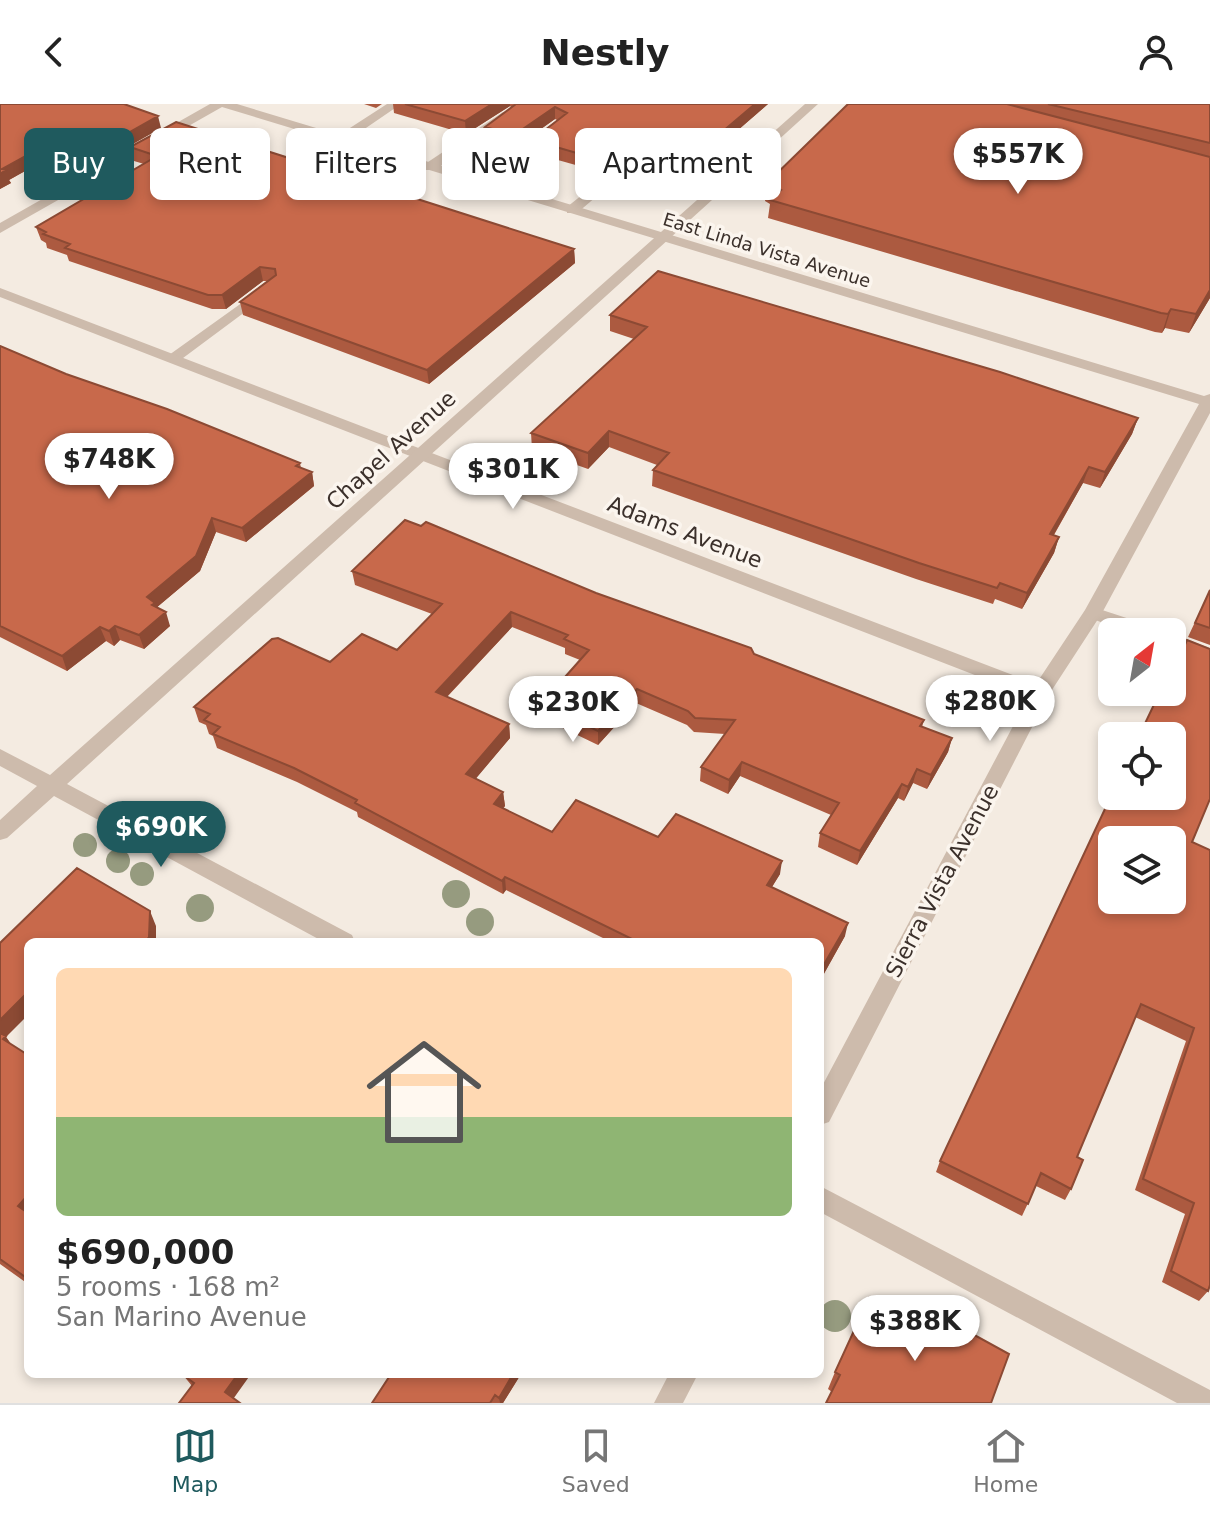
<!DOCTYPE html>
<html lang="en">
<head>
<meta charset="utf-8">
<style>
	:root { --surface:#fff; --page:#f2f2f2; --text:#222; --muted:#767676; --line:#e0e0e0; --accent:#1f5a5e }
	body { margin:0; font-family:"DejaVu Sans",sans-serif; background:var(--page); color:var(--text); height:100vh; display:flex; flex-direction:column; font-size:30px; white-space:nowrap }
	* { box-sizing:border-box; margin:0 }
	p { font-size:26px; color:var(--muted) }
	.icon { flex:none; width:44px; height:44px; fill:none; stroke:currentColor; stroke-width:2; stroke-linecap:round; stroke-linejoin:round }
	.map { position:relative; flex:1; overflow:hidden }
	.panel { position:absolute; left:24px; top:834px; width:800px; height:440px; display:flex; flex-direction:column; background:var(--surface); border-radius:12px; box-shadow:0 4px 12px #0003 }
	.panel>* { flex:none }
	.banner { position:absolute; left:24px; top:24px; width:800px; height:72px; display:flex; gap:16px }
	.needle { width:52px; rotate:31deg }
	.tools { position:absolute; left:1098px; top:514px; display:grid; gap:16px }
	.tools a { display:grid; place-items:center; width:88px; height:88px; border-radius:12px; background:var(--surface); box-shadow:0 4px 12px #0003; font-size:40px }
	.price { position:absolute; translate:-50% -68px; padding:0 18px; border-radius:28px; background:#fff; color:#222; font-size:26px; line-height:52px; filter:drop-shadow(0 2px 4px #0008) }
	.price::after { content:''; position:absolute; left:50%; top:48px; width:24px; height:18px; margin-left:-12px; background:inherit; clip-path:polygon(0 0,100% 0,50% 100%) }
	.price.selected { background:var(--accent); color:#fff }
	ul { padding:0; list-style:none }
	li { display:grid; align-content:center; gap:16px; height:424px; padding:0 32px }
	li+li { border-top:2px solid var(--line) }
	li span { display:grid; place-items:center; height:248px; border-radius:12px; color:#555 }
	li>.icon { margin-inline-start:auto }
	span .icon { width:144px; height:144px; fill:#fffc; stroke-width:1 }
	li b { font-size:34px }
	.tag { padding:0 28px; border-radius:12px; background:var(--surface); box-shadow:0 4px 12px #0003; font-size:28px; line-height:72px }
	.tag.selected { background:var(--accent); color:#fff }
	header { display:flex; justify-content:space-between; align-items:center; height:104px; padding:0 32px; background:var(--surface); font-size:36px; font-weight:600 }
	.dock { display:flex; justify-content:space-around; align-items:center; height:112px; border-top:2px solid var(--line); background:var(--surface); font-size:22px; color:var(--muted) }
	.dock a { display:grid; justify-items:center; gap:4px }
	.dock .selected { color:var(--accent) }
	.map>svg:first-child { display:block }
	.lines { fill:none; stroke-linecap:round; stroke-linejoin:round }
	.service { fill:#cdbbac; fill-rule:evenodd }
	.minor { fill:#cdbbac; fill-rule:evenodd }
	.tertiary { fill:#cdbbac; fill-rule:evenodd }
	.tree { fill:#969b7f }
	.wall { fill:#ac5a40 }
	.shaded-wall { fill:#8c4a34 }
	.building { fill:#c8694b; stroke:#8c4a34; stroke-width:2; fill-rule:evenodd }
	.labels { text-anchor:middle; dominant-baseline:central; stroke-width:7; stroke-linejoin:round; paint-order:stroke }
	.far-street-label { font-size:18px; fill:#3b302b; stroke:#fbf5ee }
	.street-label { font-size:22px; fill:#3b302b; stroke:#fbf5ee }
</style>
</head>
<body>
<header><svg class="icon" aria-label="back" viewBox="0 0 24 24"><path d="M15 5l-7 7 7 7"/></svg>Nestly<svg class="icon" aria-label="person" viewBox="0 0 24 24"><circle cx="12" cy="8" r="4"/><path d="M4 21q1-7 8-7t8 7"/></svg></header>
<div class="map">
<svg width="1210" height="1299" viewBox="0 0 1210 1299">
	<rect width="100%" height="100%" fill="#f4ebe1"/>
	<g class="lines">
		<path class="service" d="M387,0H401L344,39H336V33Z
			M503,8L513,11L435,66H425V60Z
			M548,23L558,26L487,81H477V75Z
			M638,46L648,49L577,109H567V103Z
			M264,183L269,184V190L179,257H169V251Z
			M1093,503L1154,523L1156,528H1128L1087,513L1084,509L1087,505Z
			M1172,530L1210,544V558L1172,544Z"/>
		<path class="minor" d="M210,0H237L1204,292L1210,290V309L1102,509L1048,592L829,1018L820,1021V986L1029,592L0,193V184L1036,580L1085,506L1199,300L222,3L0,129V119Z
			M669,1270H698L683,1299H654Z"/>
		<path class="tertiary" d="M805,0H818L67,680L352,831L355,838H324L54,692L7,734L0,736V716L37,682L0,662V645L50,671Z
			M820,1082L1210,1286V1299H1177L820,1108Z"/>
	</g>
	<g class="tree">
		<circle cx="85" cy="741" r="12"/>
		<circle cx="118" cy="757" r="12"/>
		<circle cx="142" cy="770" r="12"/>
		<circle cx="456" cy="790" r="14"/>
		<circle cx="200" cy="804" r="14"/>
		<circle cx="480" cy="818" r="14"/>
		<circle cx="835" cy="1212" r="16"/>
	</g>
	<path class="wall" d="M0,0L161,24L115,50L75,39L9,76L11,79L0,85Z
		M364,0H382L376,4Z
		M393,0H768L670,85L623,75V62L646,42L642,41L604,69L533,49L532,36L557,16L555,15L514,44L485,35V23L512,4L510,2L466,30L394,9Z
		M848,0H1210V194L1189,229L1165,224L1162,229L1155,228L768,114L770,100L765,97L767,79Z
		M130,43L574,145L575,159L429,280L243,211L240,198L267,177H263L226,205H212L69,157L67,151L47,144L46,139L41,136L36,123L144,60L134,57Z
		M610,211L1138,314L1132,330L1100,384L1083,379L1054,431L1059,433L1054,449L1022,505L995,495L993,500L916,475L652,382L653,366L657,361L609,343L588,365L532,345L531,329L634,235L610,227Z
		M0,242L66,270L300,359L301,364L312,368L314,382L246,438L216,428L200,467L156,504L170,522L144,545L120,536L114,542L106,537L67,567L0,533Z
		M352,467L596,489L924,616L922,623L952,634L948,648L927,685L913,679L904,697L898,694L857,761L818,743L820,729L831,711L740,672L728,690L700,677L701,663L725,630L694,628L687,621L636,599L598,641L542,614L541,600L580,556L565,550V544L512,523L447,593L509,620L510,634L475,675L503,688L505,702L503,704L552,728L658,733L780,770L772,783L845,832L821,875L820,838H611L506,786L503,790L358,713L357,708L297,678L217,644L213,632L209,630L206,621L199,618L194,603L330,558L397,546L432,510L355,481Z
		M1210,486V541L1188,533Z
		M1192,738L1208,1187L1199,1197L1162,1178L1185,1110L1135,1086L1186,937L1135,913L1077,1053L1071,1085L1065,1096L1036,1082L1022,1112L936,1068L940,1057Z
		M156,822L28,838L6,933L11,940L28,951V1180L0,1160V839Z
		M938,1211L1009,1250L832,1288L828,1285L835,1268L930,1227Z
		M251,1270L192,1282L183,1271Z
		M391,1270H521L503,1299H372Z"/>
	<path class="shaded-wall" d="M492,0H510V2L466,30L465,17Z
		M755,0H768L670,85V72Z
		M555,3V15L514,44V31Z
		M158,12L161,24L115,50L112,38Z
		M71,27L75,39L9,76L11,79L0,85V70L2,65Z
		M642,29V41L604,69V57Z
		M574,145L575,159L429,280L427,266Z
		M260,163L263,177L226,205L222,191Z
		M1210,186V194L1189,229L1196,210Z
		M1171,205L1165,224L1162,229L1168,210Z
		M1138,314L1132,330L1100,384L1105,368Z
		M609,327V343L588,365V349Z
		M1089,363L1083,379L1045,446L1050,430Z
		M312,368L314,382L246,438L242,424Z
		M212,414L216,428L200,467L156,504L166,508L170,522L144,545L139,531L147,493Z
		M1059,433L1054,449L1022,505L1027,489Z
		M511,508L512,523L438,602L436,588Z
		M115,522L120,536L114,542L109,527Z
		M100,523L106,537L67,567L62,552Z
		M637,585L636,599L598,641V627Z
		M509,620L510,634L468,684L466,670Z
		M952,634L948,648L927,685L931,671Z
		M742,658L740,672L728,690L729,676Z
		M917,665L913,679L904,697L908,683Z
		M902,680L898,694L857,761L860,747Z
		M503,688L505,702L495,714L494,700Z
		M782,757L780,770L765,794L767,781Z
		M505,773L506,786L503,790L502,777Z
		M150,807L156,822V838H145Z
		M848,819L845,832L821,875L823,862Z
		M28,888V911L6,933L15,946L0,935V916Z
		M28,1091V1114L18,1102Z
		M238,1270H251L231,1298L225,1288Z
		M513,1270H521L503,1299H500L499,1294Z"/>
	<path class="building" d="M0,0H124L158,12L112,38L71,27L2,65L6,66L0,70Z
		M405,0H492L465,17Z
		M516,0H755L670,72L623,62L653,37L652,32L642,29L604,57L532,36L567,9L555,3L514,31L485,23Z
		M848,0H1007L1210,53V186L1196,210L1171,205L1168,210L1161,209L770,96L781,86L767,79Z
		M1048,0H1210V39Z
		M176,18L574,145L427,266L240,198L276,171L275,165L260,163L222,191H208L65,144L70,140L43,130L46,128L36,123L157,52L130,43Z
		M658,167L1000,268L1138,314L1105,368L1089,363L1050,430L1059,433L1027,489L1000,479L997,484L919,459L653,366L669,349L609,327L588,349L531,329L647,223L610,211Z
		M0,242L66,270L167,305L300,359L296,362L312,368L242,424L212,414L196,452L147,493L155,499L152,501L166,508L139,531L115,522L109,527L100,523L62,552L0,522Z
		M405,416L421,422L426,418L596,489L751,544L754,550L924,616L920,622L952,634L931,671L917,665L908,683L902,680L860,747L820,729L839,699L742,658L729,676L701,663L735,616L695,614L688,607L637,585L598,627L541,600L589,546L564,535L568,531L511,508L436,588L509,620L466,670L503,688L494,700L552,728L576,696L658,733L676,710L782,757L767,781L848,819L823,862L820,860V838H638L505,773L502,777L355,699L357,696L294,664L213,630L220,623L204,616L210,610L194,603L272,535L278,534L330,558L362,530L397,546L442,500L352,467Z
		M1210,486V524L1195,519Z
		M1187,536L1210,545V695L1192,738L1210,746V1181L1208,1187L1171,1167L1194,1099L1143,1075L1194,924L1141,900L1077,1053L1083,1056L1071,1085L1041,1069L1028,1100L940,1057L1112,690V692H1172V632H1139L1160,588H1172V562L1178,557ZM1112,736H1172V796H1112Z
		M77,764L150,807L149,833L145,838H28V888L0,916V839Z
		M0,929L6,932L3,935L28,951V1091L18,1102L28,1109V1175L0,1155Z
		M869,1194L932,1228L938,1211L1009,1250L991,1299H826L840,1271L835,1268Z
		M184,1270H238L225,1288L240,1299H179L194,1279L183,1271Z
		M391,1270H513L499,1294L495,1291L490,1299H372Z"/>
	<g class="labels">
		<g class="far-street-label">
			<text transform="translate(767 146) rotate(17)">East Linda Vista Avenue</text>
		</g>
		<g class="street-label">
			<text transform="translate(391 346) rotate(-42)">Chapel Avenue</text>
			<text transform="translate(685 428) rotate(21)">Adams Avenue</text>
			<text transform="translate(942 777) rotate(-62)">Sierra Vista Avenue</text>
		</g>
	</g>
</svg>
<div class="tools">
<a><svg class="needle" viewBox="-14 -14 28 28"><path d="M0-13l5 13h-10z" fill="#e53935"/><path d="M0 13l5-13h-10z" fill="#767676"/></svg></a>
<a><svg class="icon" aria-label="locate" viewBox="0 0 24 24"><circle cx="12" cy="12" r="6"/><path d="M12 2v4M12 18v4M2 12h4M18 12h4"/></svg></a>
<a><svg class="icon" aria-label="layers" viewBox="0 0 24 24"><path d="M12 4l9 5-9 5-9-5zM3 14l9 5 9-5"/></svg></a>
</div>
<b class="price" style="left:1018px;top:92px">$557K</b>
<b class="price" style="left:109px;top:397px">$748K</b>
<b class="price" style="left:513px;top:407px">$301K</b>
<b class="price" style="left:990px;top:639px">$280K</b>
<b class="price" style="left:573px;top:640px">$230K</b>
<b class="price selected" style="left:161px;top:765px">$690K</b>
<b class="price" style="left:915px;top:1259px">$388K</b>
<div class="banner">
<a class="tag selected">Buy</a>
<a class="tag">Rent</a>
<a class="tag">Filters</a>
<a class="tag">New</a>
<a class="tag">Apartment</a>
</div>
<section class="panel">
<ul>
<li><span style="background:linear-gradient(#ffd9b3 60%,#8fb573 0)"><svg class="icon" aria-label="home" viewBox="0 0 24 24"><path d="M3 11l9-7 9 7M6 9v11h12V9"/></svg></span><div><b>$690,000</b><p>5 rooms · 168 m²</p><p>San Marino Avenue</p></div></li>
</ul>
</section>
</div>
<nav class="dock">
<a class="selected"><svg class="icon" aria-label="map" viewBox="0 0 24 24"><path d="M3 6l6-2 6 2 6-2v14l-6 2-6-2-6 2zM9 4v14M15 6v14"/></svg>Map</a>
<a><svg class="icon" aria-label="saved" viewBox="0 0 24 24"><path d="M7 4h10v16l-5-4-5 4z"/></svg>Saved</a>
<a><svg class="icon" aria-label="home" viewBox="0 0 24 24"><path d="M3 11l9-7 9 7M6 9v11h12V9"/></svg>Home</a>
</nav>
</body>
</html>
